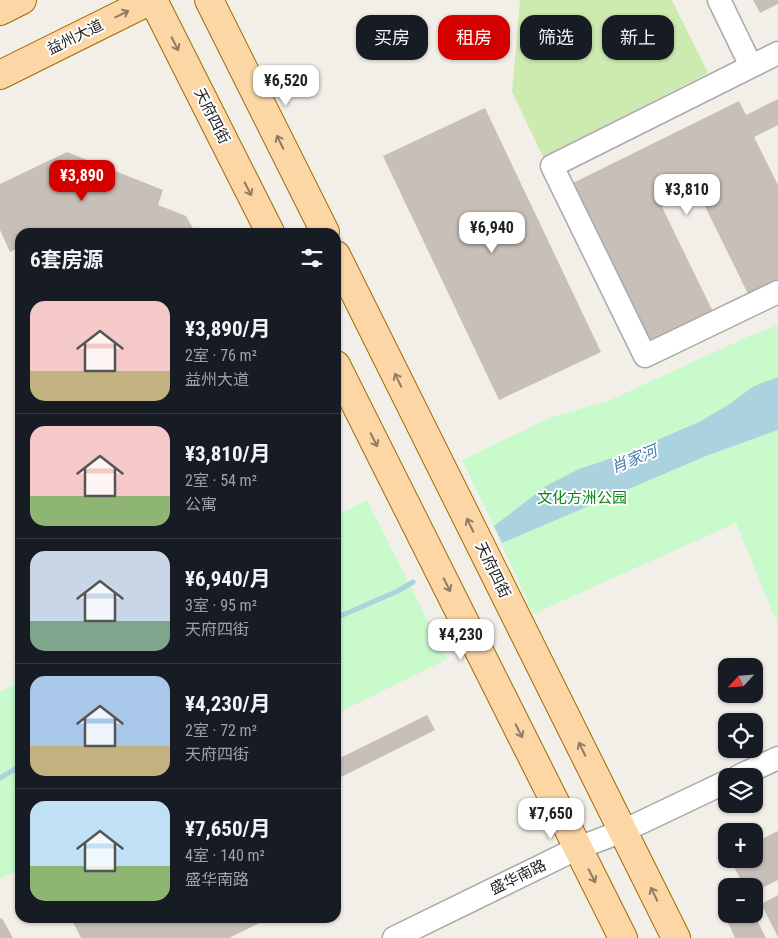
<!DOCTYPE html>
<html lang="zh">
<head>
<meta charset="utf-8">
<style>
	:root { --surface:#171b24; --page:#242831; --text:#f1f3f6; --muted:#9ea1a6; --line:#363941; --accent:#d40000 }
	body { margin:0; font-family:"Roboto Condensed","Noto Sans SC",sans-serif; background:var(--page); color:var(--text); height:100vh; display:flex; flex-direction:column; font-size:19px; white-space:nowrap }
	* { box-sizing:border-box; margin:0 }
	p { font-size:16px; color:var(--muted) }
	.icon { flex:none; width:28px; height:28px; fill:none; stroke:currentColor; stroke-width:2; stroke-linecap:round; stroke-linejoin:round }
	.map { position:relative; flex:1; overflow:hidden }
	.panel { position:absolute; left:15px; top:228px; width:326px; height:695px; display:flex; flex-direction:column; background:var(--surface); border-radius:15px; box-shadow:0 1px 4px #0004 }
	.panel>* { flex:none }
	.top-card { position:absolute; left:356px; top:15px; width:346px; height:45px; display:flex; gap:10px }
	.needle { width:32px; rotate:244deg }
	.buttons { position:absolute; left:718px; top:658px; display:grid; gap:10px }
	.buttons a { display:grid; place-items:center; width:45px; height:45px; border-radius:10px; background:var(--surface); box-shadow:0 1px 4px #0004; font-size:25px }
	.price { position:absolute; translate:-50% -42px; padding:0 11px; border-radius:10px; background:#fff; color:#222; font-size:16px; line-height:32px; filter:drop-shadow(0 1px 2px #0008) }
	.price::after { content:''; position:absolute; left:50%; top:30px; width:15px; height:11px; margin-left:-8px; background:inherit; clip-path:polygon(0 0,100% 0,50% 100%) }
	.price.selected { background:var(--accent); color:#fff }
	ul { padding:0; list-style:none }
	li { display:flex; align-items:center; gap:15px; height:125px; padding:0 15px }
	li+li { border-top:1px solid var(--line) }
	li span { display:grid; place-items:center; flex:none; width:140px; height:100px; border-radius:15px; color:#555 }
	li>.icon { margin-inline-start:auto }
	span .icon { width:60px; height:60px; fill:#fffc; stroke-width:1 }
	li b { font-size:21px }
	h2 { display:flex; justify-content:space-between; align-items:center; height:60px; padding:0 15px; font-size:21px }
	.chip { padding:0 18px; border-radius:15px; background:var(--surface); box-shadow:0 1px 4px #0004; font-size:18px; line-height:45px }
	.chip.selected { background:var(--accent); color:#fff }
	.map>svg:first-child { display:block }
	.grass { fill:#cdebb0 }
	.park { fill:#c8facc }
	.water { fill:#aad3df }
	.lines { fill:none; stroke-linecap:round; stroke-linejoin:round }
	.stream { stroke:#aad3df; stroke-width:5 }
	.building { fill:#c7bfb8 }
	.minor-casing { stroke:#a9a9a9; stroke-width:25 }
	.major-casing { stroke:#a06b00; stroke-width:30 }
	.minor { stroke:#fff; stroke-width:22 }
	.major { stroke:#fcd6a4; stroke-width:28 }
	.oneway { stroke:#8f7c63 }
	.labels { text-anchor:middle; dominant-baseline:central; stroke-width:4; stroke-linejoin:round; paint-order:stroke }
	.street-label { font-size:15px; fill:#222; stroke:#fff }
	.park-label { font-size:15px; fill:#0c8416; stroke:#fff }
	.water-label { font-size:16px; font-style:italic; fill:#4a7aab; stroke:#fff }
</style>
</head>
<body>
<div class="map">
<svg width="778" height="938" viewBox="0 0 778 938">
	<rect width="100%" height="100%" fill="#f2efe9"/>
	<path class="grass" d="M520,0H672L708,73L543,157L512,92Z"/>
	<path class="park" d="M778,325V625L736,523L533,614L494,526L462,460L552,417L608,401L747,337Z
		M367,500L447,659L336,714V516Z
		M20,681V869L0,879V692Z"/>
	<path class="water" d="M778,377V430L706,456L502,543L494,526L546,486L579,469L627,453L699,422L728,405L754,386Z"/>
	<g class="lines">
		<path class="stream" d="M336,618L398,591L413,582
			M0,778L20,766"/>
	</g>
	<path class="building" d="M753,0H778V4L760,13Z
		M778,99V125L754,137L778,185V287L751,300L697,190L662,207L715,316L651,347L571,184L739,101L746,115Z
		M485,108L601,352L499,400L383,156Z
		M67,152L163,190L158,205L186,216L195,232H20V247L10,252L0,230V184Z
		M427,715L435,730L341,777L336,768V760Z
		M778,831V880L754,892V886H744L730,859H754V843Z
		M778,895V937L761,904Z
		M734,914H754L766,938H735L726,918Z
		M2,918L13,938H0V919Z
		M71,918H270L229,938H81Z"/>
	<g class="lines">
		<defs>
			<path id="minor" d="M719,0L751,66
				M778,53L552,166L645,356L778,292
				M739,776L778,758
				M394,938L578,848L623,831L726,782"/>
			<path id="major" d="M153,0L270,232
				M209,0L325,232
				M0,11L22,0
				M0,75L151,0
				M336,255L676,938
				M336,365L623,938"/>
		</defs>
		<use href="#minor" class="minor-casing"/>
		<use href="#major" class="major-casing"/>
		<use href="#minor" class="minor"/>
		<use href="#major" class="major"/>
	</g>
	<defs><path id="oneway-shaft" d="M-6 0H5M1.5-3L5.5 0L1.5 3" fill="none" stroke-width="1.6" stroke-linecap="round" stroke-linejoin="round" transform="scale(1.25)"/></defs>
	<g class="oneway">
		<use href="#oneway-shaft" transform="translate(122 14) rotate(-26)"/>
		<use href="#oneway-shaft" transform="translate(175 44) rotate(63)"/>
		<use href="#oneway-shaft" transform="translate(280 142) rotate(-116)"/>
		<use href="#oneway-shaft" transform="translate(248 189) rotate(63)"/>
		<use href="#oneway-shaft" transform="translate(398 380) rotate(-116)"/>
		<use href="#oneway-shaft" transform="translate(374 440) rotate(63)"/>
		<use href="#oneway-shaft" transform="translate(470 525) rotate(-116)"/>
		<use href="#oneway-shaft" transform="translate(447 585) rotate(63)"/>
		<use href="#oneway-shaft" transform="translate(519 731) rotate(63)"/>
		<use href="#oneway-shaft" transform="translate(582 749) rotate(-116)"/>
		<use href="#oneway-shaft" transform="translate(592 876) rotate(63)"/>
		<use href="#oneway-shaft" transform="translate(654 894) rotate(-116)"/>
	</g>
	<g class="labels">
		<g class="street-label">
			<text transform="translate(75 37) rotate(-26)">益州大道</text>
			<text transform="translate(212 116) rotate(63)">天府四街</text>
			<text transform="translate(493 570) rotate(64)">天府四街</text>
			<text transform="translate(518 877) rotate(-26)">盛华南路</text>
		</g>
		<g class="park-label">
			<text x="582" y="498">文化方洲公园</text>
		</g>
		<g class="water-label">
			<text transform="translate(634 459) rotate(-22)">肖家河</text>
		</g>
	</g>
</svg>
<div class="buttons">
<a><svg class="needle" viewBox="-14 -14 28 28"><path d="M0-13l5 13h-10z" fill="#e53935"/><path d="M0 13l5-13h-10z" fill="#9ea1a6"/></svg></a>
<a><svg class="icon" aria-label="locate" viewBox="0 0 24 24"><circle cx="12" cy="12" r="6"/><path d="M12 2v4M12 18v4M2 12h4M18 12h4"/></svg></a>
<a><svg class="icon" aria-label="layers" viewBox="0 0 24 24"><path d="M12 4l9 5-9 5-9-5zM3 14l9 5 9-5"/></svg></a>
<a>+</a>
<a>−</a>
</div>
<b class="price" style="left:286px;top:107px">¥6,520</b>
<b class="price selected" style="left:82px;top:202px">¥3,890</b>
<b class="price" style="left:687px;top:216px">¥3,810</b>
<b class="price" style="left:492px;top:254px">¥6,940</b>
<b class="price" style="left:461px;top:661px">¥4,230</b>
<b class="price" style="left:551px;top:840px">¥7,650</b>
<div class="top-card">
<a class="chip">买房</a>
<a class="chip selected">租房</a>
<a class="chip">筛选</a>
<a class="chip">新上</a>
</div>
<section class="panel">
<h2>6套房源<svg class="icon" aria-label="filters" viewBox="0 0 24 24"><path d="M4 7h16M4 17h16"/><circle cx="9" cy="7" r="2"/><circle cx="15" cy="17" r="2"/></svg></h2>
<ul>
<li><span style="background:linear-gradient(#f6c9c9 70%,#c2b280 0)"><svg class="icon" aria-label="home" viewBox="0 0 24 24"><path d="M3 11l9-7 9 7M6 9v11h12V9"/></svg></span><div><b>¥3,890/月</b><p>2室 · 76 m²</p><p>益州大道</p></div></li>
<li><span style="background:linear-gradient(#f6c9c9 70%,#8fb573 0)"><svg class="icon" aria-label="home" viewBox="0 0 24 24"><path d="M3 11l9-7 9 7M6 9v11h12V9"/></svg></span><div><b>¥3,810/月</b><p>2室 · 54 m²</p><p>公寓</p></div></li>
<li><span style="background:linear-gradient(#c9d6e8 70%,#7fa58c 0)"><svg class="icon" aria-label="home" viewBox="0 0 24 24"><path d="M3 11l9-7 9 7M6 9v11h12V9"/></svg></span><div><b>¥6,940/月</b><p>3室 · 95 m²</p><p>天府四街</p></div></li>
<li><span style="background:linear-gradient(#a9c7e8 70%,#c2b280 0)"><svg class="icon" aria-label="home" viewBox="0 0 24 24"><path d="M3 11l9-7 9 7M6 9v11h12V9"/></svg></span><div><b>¥4,230/月</b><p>2室 · 72 m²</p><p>天府四街</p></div></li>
<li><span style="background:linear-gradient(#bfe0f5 65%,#8fb573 0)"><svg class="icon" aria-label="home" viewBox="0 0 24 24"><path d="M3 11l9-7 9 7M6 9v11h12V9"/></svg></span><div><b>¥7,650/月</b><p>4室 · 140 m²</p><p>盛华南路</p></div></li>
</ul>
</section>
</div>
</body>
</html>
